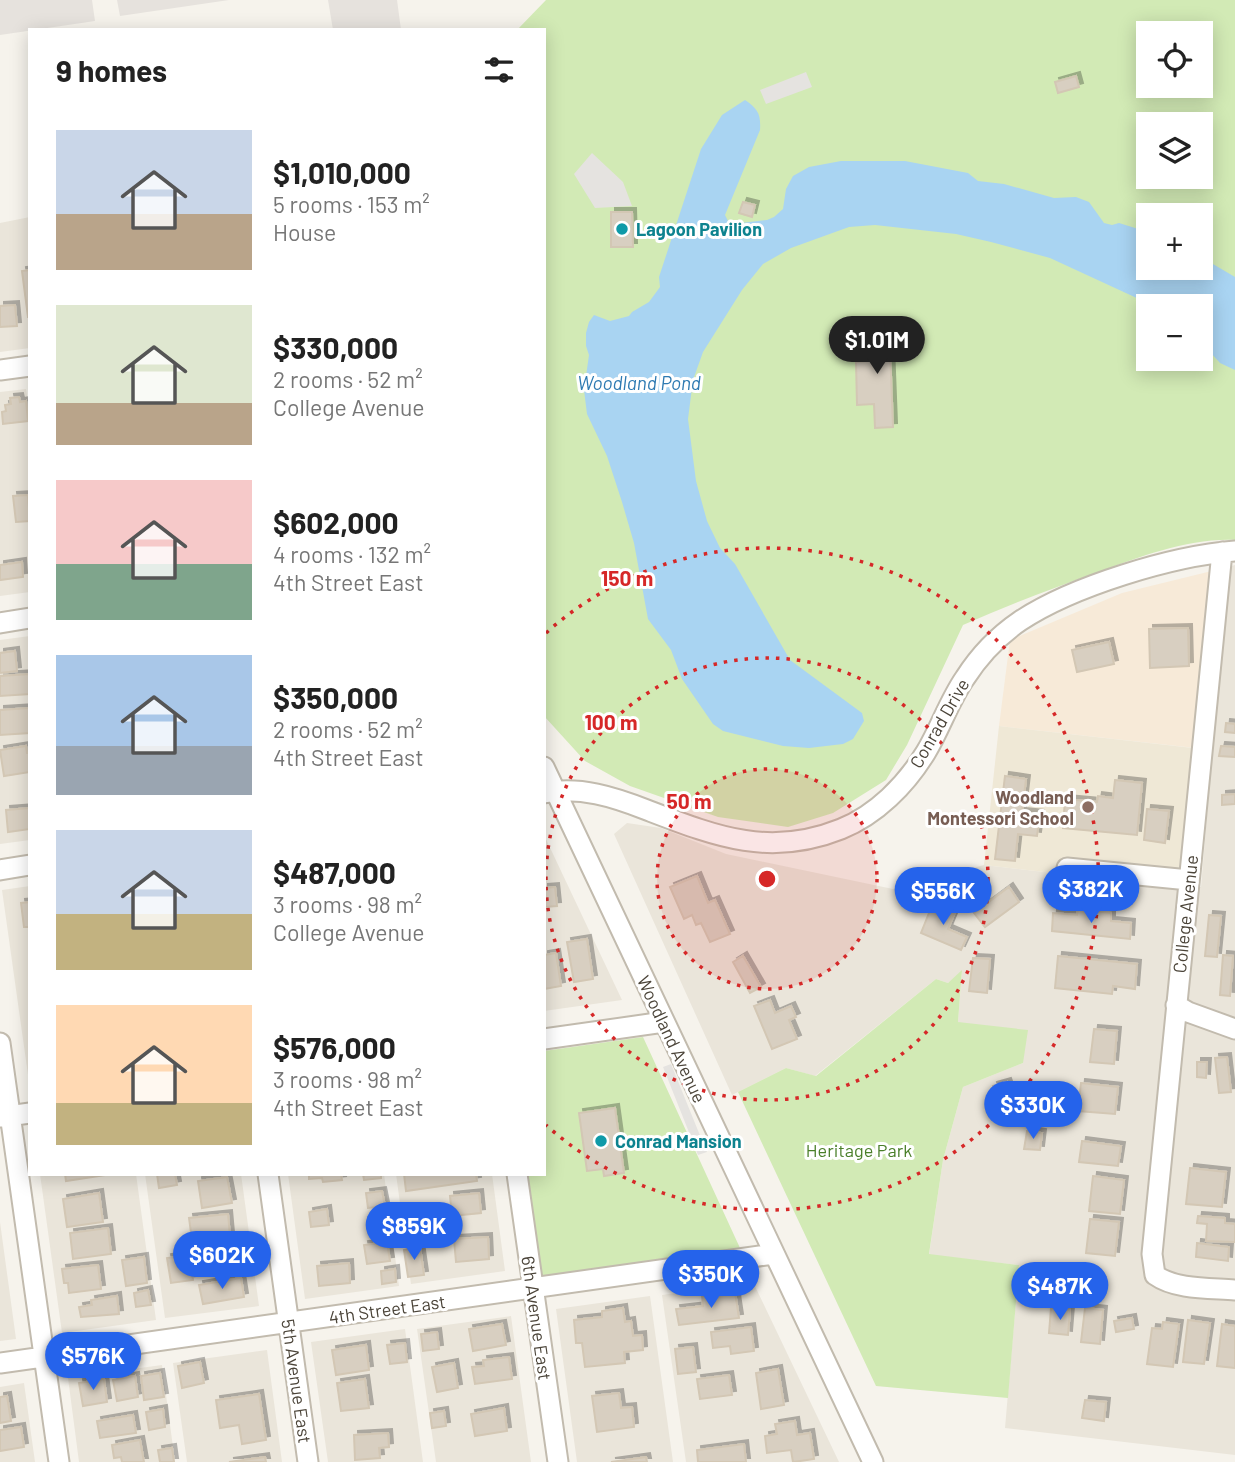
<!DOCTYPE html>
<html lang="en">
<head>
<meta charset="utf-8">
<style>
	:root { --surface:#fff; --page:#f2f2f2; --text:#222; --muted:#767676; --accent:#2563eb }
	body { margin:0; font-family:Barlow,sans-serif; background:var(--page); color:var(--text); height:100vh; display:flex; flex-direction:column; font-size:26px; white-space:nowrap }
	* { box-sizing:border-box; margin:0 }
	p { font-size:23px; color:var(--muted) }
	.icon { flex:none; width:38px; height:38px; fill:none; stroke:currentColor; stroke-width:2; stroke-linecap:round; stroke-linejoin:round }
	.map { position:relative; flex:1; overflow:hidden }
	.side { position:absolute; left:28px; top:28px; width:518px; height:1148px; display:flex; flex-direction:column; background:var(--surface); border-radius:0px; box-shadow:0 4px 18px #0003 }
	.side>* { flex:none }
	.controls { position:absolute; left:1136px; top:21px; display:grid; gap:14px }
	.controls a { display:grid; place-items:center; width:77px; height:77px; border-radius:0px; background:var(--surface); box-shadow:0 4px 18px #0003; font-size:35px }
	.price { position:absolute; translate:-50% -60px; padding:0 16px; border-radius:24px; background:var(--accent); color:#fff; font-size:23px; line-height:46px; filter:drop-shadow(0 2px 4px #0008) }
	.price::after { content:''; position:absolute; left:50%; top:42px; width:21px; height:16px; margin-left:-10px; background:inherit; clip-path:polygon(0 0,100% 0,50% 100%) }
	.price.on { background:#222; color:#fff }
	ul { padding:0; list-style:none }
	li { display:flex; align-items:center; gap:21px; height:175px; padding:0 28px }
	li span { display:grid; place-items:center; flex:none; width:196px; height:140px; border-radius:0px; color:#555 }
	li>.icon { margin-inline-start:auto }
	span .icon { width:84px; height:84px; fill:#fffc; stroke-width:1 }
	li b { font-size:30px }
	h2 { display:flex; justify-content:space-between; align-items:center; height:84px; padding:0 28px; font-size:30px }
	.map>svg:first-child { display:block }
	.residential { fill:#eae5da }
	.commercial { fill:#f7ead8 }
	.industrial { fill:#e6e2dd }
	.education { fill:#efe8d6 }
	.green { fill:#d2eab5; fill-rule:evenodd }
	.parking { fill:#e5e3e0 }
	.water { fill:#a9d4f2 }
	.building { fill:#d8cfc1; stroke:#d3c7b4; stroke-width:2; filter:url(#shadow) }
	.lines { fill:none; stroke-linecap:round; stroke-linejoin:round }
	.minor-casing { stroke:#c2bbae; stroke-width:23 }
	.minor { stroke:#fff; stroke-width:19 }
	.ring { fill:none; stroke:#d62828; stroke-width:3.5; stroke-dasharray:3.5 7 }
	.culture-dot { fill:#0f9aa8; stroke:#fff; stroke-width:2.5 }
	.education-dot { fill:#8d6e63; stroke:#fff; stroke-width:2.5 }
	.labels { text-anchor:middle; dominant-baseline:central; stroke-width:6; stroke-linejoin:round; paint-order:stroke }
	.culture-label { font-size:18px; font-weight:bold; fill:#0d838f; stroke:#fff; text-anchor:start }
	.street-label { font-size:18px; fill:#4b4439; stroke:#fff }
	.education-label { font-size:18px; font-weight:bold; fill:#785e54; stroke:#fff; text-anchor:end }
	.park-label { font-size:18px; fill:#4a7f2a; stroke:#fff }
	.water-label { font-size:19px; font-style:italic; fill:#2e7ab2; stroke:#fff }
	.centre { fill:#d62828; stroke:#fff; stroke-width:3.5 }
	.ring-label { font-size:21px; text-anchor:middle; font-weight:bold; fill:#d62828; stroke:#fff; stroke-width:6; stroke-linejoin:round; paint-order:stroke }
</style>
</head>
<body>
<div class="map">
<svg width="1235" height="1462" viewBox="0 0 1235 1462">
	<defs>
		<filter id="shadow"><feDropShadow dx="4" dy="-4" stdDeviation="0" flood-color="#0004"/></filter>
	</defs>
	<rect width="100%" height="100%" fill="#f6f3ec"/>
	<path class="residential" d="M30,217V348L0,352V223Z
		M26,389L30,414V592L0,596V392Z
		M1235,565V1455L1005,1428L1019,1265L929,1255L943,1160L963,1087L1023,1063L958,1022L962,972L948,983L936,979L815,1076L786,1068L732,1095L614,834L627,823L661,828L726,854L893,889L984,865L1177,887H1201L1228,567Z
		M30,636V840L0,844V640Z
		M544,835L622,1000L544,1011Z
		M30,886V1089L2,890Z
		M40,1174H136L156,1320L62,1333Z
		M145,1174H241L259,1306L165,1318Z
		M288,1174H384L399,1286L305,1299Z
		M396,1174H492L505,1271L411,1284Z
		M0,1222L16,1339L0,1341Z
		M753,1282L839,1462H686L662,1295Z
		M650,1296L673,1462H577L556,1309Z
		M511,1316L531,1462H436L417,1329Z
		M405,1329L423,1462H328L311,1342Z
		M267,1350L282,1462H187L173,1363Z
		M162,1365L175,1462H79L68,1378Z
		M24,1383L35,1462H0V1387Z"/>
	<path class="commercial" d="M1228,567L1213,750L999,726L1010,640L1122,593Z"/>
	<path class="industrial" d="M0,0H92L95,21L0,35Z
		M117,0H229L120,16Z
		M328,0H397L401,30H333Z"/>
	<path class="education" d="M999,726L1193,748L1177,887L984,865Z"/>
	<path class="green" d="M546,0H1235V540C1189,538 1142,556 1099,572C1053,588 1008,605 963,625L907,745L886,780L833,813L788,827L718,817L630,786L585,761L544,716V30H517ZM1148,33H1200V86H1148ZM1148,124H1200V177H1148ZM1148,215H1200V268H1148ZM1148,306H1200V359H1148Z
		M962,970L958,1022L1028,1030L1023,1063L963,1087L943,1160L929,1254L1019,1265L1008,1398L876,1386L738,1092L786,1068L816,1076L936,979L948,983Z
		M643,1037L740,1248L540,1276L525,1174H544V1051Z"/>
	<path class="parking" d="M806,72L812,87L766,104L760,90Z
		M592,153L623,182L632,206L595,208L574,174Z
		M671,1064L699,1133L707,1152L698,1155L663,1067Z"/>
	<path class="water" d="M745,100C758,109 761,114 760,130L725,215L729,223L733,224L767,220L774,217L783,209L786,189L793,176L809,167L841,161H905L968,173L978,181L1004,184L1054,198L1076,197L1089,202L1104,223L1112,225L1119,223L1148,232V268H1200L1201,257L1235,277V370L1220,363L1201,342L1200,306H1154L1050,258L991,242L956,234L875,225L849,227L791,248L763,264L742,290L703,352L693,380L688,419L696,481L707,521L720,548L735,564L790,660L862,713L864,721L853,739L843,744L809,748L783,746L723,731L713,724L682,679L671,650L648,619L634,543L622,502L607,456L587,414L584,390L589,355L586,346V333L589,322L594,315L610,321L629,316L632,312L649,302L660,287L659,277L701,149L722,115Z"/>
	<path class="building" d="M1076,76L1079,87L1058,93L1055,82Z
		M743,202L755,205L752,217L739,213Z
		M611,212H632L633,247H611Z
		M30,270V317H28L22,271Z
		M15,305L17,326L0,327V306Z
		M889,324L893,427L875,428L874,404L857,405L856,362L869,361L867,325Z
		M19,397L20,402L26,401L28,421L3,424L2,412L6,411L5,405L11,404L10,398Z
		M28,495L30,521L16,522L13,496Z
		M22,562L23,577L0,580V565Z
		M1188,628L1189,666L1150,668L1149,629Z
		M1109,642L1114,664L1077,672L1072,650Z
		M15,651L17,671L0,673V653Z
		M30,674V694L0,696V676Z
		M30,708V733L0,735V710Z
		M1226,723L1235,724V733L1225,732Z
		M26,746L27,753H30V772L4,776L0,750Z
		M1221,746L1235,747V757L1219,756Z
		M1005,776L1026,779L1022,812L1040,814L1037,836L1018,834L1015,861L995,859Z
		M1115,780L1142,783L1137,835L1063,828L1065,799L1097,802L1098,796L1113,798Z
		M1235,794V804L1222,805V795Z
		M30,808V829L8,832L6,810Z
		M1147,809L1169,811L1165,843L1144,840Z
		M697,876L708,903L715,900L730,934L710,942L701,923L696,925L692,915L684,919L670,887Z
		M555,887L557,906L544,907V888Z
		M1009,887L1019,902L985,927L974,913Z
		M30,902V927H24L21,903Z
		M933,903L955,912L948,929L967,937L961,950L921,933Z
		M1078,909L1111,913V921L1131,923L1130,939L1052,931L1053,913L1077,915Z
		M1209,915L1221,916L1217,957L1205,956Z
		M587,939L593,979L574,982L567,942Z
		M556,953L561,986L544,989V955Z
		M1223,955L1233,956L1230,996L1220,995Z
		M743,956L761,987L750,993L733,962Z
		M1058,956L1137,964L1135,989L1113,986L1112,994L1055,988Z
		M973,958L990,959L987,993L969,991Z
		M770,1000L775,1013L791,1006L796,1017L789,1020L797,1039L772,1049L754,1006Z
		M1094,1029L1117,1031L1114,1064L1090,1062Z
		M1227,1057L1231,1092L1219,1093L1215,1058Z
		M1197,1062H1207L1206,1078L1197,1077Z
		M1007,1082L1010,1091L996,1095L993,1086Z
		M1081,1083L1118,1087L1115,1114L1078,1111Z
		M615,1108L624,1173L604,1176L603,1169L587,1171L579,1113Z
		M1027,1131L1042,1133L1040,1150L1024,1149Z
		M1082,1141L1121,1146L1118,1166L1079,1162Z
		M1190,1168L1226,1172L1222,1207L1186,1204Z
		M65,1174H106V1175L66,1181Z
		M157,1174H175L177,1185L159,1188Z
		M309,1174H341L342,1180L323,1182L322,1178L309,1179Z
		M363,1174H381V1178L364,1180Z
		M404,1174H476L477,1181L406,1191Z
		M1093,1176L1124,1180L1120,1214L1089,1211Z
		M227,1177L232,1203L202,1208L198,1181Z
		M382,1191L385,1206L368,1208L366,1193Z
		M99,1193L103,1222L67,1227L63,1199Z
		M479,1193L481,1213L452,1216L450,1196Z
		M327,1209L329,1225L311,1227L309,1212Z
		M228,1214L230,1236L192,1240L189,1218Z
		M388,1216L390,1237L378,1238L376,1217Z
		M1198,1216L1225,1218V1223L1235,1224V1242L1206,1241L1207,1224L1197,1223Z
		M1090,1219L1119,1222L1115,1256L1086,1253Z
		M108,1228L111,1254L73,1259L70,1233Z
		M488,1237L489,1259L456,1262L454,1239Z
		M387,1242L390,1261L367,1264L364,1245Z
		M1197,1243L1229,1247L1228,1261L1196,1257Z
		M420,1247L424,1275L408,1277L404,1250Z
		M233,1253L235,1271L202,1274L200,1256Z
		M189,1255L193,1280L171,1283L167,1258Z
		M144,1257L147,1283L126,1286L122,1260Z
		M349,1263L350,1283L319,1286L317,1266Z
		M98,1265L101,1289L69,1293L68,1283H64L62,1269Z
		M395,1269L396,1282L382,1284L381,1271Z
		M241,1278L244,1297L203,1304L199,1285Z
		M148,1290L151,1305L136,1307L134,1293Z
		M735,1292L739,1318L679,1325L676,1309L703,1306L702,1296Z
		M117,1296L119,1314L81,1317L79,1307L92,1305L91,1300Z
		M623,1308L625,1322L631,1321L633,1336L642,1335L643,1350L624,1352L625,1363L585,1367L582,1343H576L574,1320L602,1317V1311Z
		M1051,1308L1070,1310L1068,1335L1049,1333Z
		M1085,1308L1103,1310L1100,1344L1081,1342Z
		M1132,1318L1134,1329L1116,1332L1114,1321Z
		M1188,1320L1210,1323L1204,1364L1183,1362Z
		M1163,1322L1179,1324L1173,1367L1147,1364L1152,1328L1162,1329Z
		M502,1324L506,1345L473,1351L469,1329Z
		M1222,1324L1235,1326V1368L1217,1366Z
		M751,1327L754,1351L731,1354L730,1346L713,1348L711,1332Z
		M437,1332L439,1349L423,1351L421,1334Z
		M405,1343L407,1362L390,1364L387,1345Z
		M366,1345L369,1370L336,1375L332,1350Z
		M693,1347L696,1372L678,1374L675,1349Z
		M509,1357L512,1379L475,1384L472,1367L484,1366L483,1360Z
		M200,1362L204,1383L182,1388L178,1366Z
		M454,1363L458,1388L437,1392L432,1367Z
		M778,1369L784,1405L761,1409L756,1373Z
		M160,1373L164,1397L144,1400L141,1376Z
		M729,1375L732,1395L700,1399L697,1379Z
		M135,1376L138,1397L117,1401L113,1380Z
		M104,1379L107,1402L83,1406L79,1383Z
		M365,1379L369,1408L341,1411L337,1383Z
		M619,1393L621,1408L632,1407L634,1427L597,1432L592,1396Z
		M259,1394L266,1440L242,1444L239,1425L220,1428L216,1400Z
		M7,1396L11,1421L0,1423V1397Z
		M1085,1400L1106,1402L1104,1421L1082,1418Z
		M504,1408L507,1431L475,1436L471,1414Z
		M163,1409L165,1427L149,1430L146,1412Z
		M444,1411L446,1426L432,1428L430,1413Z
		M133,1415L136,1433L100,1438L97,1421Z
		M795,1421L797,1435L810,1433L814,1459L793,1462L791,1450L767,1453L765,1436L777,1434L775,1424Z
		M21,1427L24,1447L0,1451V1430Z
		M388,1433L389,1447L379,1448L380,1458L355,1460L354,1435Z
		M140,1440L144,1462H122L121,1457L114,1458L112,1445Z
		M744,1444L746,1462H698L697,1450Z
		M172,1448L174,1462H160L158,1450Z
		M265,1457L266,1462H229Z
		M646,1457L647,1462H611Z"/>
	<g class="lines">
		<defs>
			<path id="minor" d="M0,370L30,366
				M1222,552L1152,1254L1155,1275C1176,1290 1210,1288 1235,1290
				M0,623L30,618
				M544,767L873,1462
				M544,793C580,786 614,797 647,810C715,836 769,858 841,829C876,815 906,785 926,752C940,729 949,701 965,678C979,656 998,636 1020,621C1073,586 1172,556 1235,551
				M1067,868L1189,880
				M0,870L30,865
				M1176,1005L1188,1012L1235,1029
				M544,1039L664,1022
				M0,1043L59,1462
				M0,1117L30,1113
				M268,1174L308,1462
				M517,1174L558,1462
				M0,1363L773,1254"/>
		</defs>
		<use href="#minor" class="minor-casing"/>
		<use href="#minor" class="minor"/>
	</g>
	<circle cx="767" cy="879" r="110" fill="#d62828" fill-opacity=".12"/>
	<g class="ring">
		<circle cx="767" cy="879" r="110"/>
		<circle cx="767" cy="879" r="221"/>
		<path d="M546 633A331 331 0 1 1 546 1125"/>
	</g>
	<g class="culture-dot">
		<circle cx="622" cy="229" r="7"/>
		<circle cx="601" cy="1141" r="7"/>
	</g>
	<circle class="education-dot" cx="1088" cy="807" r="7"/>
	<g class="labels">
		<g class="culture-label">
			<text x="636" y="229">Lagoon Pavilion</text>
			<text x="615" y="1141">Conrad Mansion</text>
		</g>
		<g class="street-label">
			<text transform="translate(939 723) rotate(-60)">Conrad Drive</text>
			<text transform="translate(1185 914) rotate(-84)">College Avenue</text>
			<text transform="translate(672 1039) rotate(65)">Woodland Avenue</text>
			<text transform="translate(387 1309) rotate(-8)">4th Street East</text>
			<text transform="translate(537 1318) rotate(82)">6th Avenue East</text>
			<text transform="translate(297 1381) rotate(82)">5th Avenue East</text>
		</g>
		<g class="education-label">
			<text x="1074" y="797">Woodland<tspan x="1074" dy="21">Montessori School</tspan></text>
		</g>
		<g class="park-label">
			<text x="859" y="1150">Heritage Park</text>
		</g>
		<g class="water-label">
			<text x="639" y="382">Woodland Pond</text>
		</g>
	</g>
	<circle cx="767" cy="879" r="10" class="centre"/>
	<g class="ring-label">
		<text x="627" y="586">150 m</text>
		<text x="611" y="730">100 m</text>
		<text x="689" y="809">50 m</text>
	</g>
</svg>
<div class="controls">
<a><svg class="icon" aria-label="locate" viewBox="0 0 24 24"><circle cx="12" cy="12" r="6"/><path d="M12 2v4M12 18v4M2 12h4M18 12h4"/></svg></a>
<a><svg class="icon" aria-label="layers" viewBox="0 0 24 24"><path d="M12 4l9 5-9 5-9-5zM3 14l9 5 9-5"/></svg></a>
<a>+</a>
<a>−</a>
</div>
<b class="price on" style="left:877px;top:376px">$1.01M</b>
<b class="price" style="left:1091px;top:925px">$382K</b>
<b class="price" style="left:943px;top:927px">$556K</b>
<b class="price" style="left:1033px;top:1141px">$330K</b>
<b class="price" style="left:414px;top:1262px">$859K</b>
<b class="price" style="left:222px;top:1291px">$602K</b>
<b class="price" style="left:711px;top:1310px">$350K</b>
<b class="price" style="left:1060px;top:1322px">$487K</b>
<b class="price" style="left:93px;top:1392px">$576K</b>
<section class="side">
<h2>9 homes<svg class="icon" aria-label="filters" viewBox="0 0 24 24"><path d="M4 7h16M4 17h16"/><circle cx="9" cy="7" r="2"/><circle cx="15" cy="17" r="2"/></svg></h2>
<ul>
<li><span style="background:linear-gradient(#c9d6e8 60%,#b9a48a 0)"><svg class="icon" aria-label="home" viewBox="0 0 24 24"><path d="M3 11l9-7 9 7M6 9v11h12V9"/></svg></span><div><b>$1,010,000</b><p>5 rooms · 153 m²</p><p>House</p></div></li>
<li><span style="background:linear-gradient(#dfe7d0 70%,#b9a48a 0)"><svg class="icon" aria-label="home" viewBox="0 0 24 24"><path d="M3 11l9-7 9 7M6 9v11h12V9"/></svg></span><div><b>$330,000</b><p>2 rooms · 52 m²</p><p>College Avenue</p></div></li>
<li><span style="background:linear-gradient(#f6c9c9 60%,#7fa58c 0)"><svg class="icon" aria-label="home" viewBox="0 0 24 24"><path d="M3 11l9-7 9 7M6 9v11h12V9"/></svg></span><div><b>$602,000</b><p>4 rooms · 132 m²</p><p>4th Street East</p></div></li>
<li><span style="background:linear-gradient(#a9c7e8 65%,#9aa5b1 0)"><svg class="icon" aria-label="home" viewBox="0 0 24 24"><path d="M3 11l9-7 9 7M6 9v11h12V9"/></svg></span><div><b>$350,000</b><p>2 rooms · 52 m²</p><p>4th Street East</p></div></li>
<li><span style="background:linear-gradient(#c9d6e8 60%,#c2b280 0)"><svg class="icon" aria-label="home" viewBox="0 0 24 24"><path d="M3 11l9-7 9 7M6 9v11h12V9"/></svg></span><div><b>$487,000</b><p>3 rooms · 98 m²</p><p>College Avenue</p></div></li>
<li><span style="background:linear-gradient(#ffd9b3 70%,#c2b280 0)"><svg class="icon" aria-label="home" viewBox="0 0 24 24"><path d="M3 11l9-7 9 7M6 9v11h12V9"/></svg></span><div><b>$576,000</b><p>3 rooms · 98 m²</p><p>4th Street East</p></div></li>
</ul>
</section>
</div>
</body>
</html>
